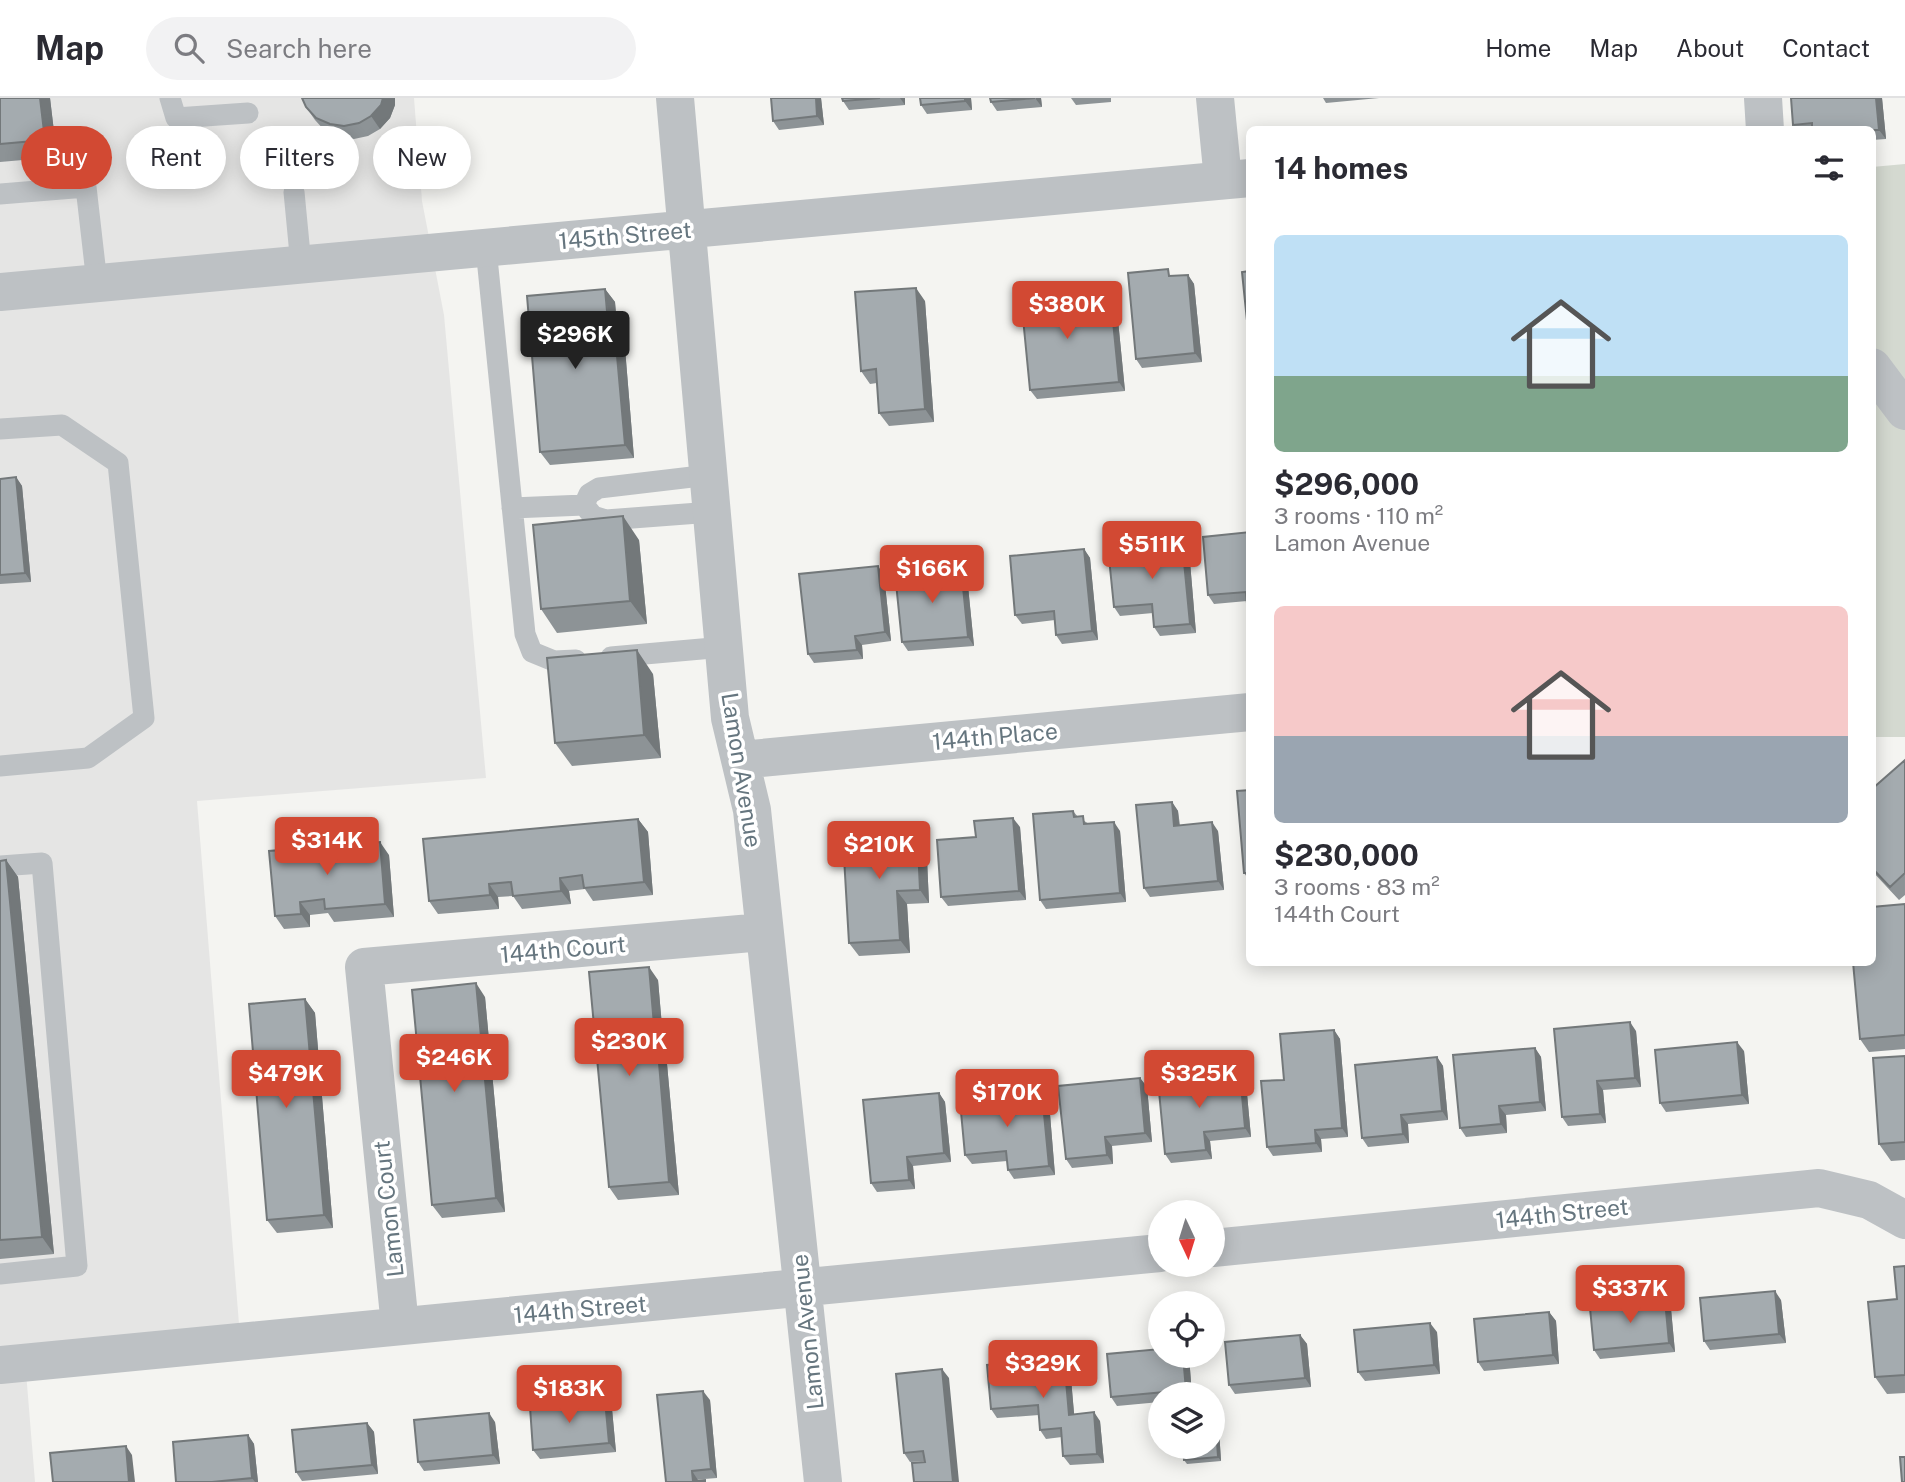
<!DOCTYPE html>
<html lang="en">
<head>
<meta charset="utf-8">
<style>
	:root { --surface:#fff; --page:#f2f2f3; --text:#2b2b33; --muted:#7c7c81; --line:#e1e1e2; --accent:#d24933 }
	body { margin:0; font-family:"Public Sans",sans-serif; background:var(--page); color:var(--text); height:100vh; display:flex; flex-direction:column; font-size:26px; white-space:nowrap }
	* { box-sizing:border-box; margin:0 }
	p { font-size:23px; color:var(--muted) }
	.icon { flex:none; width:38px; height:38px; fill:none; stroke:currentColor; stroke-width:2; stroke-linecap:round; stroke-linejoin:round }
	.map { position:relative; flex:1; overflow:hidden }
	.details { position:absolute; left:1246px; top:28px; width:630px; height:840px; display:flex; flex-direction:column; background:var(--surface); border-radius:10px; box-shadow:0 4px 18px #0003 }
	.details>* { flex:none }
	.guide { position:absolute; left:21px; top:28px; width:665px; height:63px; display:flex; gap:14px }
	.needle { width:46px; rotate:176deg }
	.fabs { position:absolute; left:1148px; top:1102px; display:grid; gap:14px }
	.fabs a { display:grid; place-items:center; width:77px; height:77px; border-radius:50%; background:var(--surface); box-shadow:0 4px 18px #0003; font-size:35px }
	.price { position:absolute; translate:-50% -60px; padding:0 16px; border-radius:7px; background:var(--accent); color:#fff; font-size:23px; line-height:46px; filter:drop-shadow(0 2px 4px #0008) }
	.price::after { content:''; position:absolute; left:50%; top:42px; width:21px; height:16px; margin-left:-10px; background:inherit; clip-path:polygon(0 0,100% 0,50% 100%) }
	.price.active { background:#222; color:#fff }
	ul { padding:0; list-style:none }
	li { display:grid; align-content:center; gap:14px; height:371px; padding:0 28px }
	li span { display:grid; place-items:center; height:217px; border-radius:10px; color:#555 }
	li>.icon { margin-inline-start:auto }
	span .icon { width:126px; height:126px; fill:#fffc; stroke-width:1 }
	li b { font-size:30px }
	h2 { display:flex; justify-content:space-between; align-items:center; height:84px; padding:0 28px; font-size:30px }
	.tag { padding:0 24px; border-radius:32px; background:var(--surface); box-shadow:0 4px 18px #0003; font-size:24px; line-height:63px }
	.tag.active { background:var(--accent); color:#fff }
	header { display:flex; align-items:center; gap:42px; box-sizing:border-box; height:98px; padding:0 35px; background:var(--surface); border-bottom:2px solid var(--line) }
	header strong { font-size:33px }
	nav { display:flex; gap:38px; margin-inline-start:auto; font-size:24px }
	.search { width:490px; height:63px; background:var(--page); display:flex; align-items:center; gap:18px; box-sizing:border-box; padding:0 24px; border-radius:38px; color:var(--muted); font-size:26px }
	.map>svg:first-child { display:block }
	.built { fill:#e5e5e4 }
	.green { fill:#d4d9d0 }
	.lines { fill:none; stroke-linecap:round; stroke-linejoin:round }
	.lane { stroke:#bdc1c4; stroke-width:21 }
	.street { stroke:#bdc1c4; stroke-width:38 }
	.wall { fill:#8d9396 }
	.shaded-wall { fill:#73787a }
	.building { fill:#a4abaf; stroke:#73787a; stroke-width:2 }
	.labels { text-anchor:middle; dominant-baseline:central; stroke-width:7; stroke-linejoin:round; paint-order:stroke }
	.street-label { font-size:23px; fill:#66767f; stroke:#fff }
</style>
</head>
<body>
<header>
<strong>Map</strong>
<div class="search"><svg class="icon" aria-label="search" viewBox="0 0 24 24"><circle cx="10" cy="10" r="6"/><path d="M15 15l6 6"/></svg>Search here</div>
<nav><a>Home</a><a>Map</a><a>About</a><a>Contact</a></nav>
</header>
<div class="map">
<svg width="1905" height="1384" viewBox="0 0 1905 1384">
	<rect width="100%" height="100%" fill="#f4f4f1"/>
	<path class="built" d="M0,0H414L422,103L444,217L486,680L197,703L239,1226L24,1250L35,1384H0Z"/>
	<path class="green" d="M1905,66V639H1873L1872,69Z"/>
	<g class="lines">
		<path class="lane" d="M170,0L176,20L248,15
			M294,94L301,167
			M0,96L86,89L97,185
			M486,150L525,536L532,554L554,563L576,562
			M0,331L62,327L118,365L144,620L88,660L0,668
			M709,377L599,390L589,396L584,407L593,418L606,422L712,414
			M512,410L584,407
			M611,559L724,549
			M0,768L42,765L77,1168L0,1176"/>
		<path class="street" d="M675,0L730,620L752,712L823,1384
			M1215,0L1223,82
			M1763,0L1765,32
			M0,194L1250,80
			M1872,269L1905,313
			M740,662L1250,614
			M1213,1150L1819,1090L1869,1102L1905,1122
			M400,1228L364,869L763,834
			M0,1267L1160,1155"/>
	</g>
	<path class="wall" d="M0,0H50L57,59L0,64Z
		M302,0H395V7L390,20L380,31L368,38L354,41L339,39L325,33L315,22L306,9Z
		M771,0H821L824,27L779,32L773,23Z
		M842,0H905V7L849,12L843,3Z
		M920,0H971L972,12L927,16L921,7Z
		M1041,0L1042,9L997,13L991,4Z
		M1071,0H1111V4L1076,7Z
		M1323,0H1379L1326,5Z
		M1791,0H1882L1886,41L1872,42V32H1796L1793,27Z
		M1188,177L1194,186L1202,264L1142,270L1136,261Z
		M605,191L615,204L616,216L623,226L634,360L550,367L540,354Z
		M1062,194L1063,208L1117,212L1125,293L1037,301L1030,292Z
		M925,203L934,324L889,328L879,315L877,285L870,286L861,273Z
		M16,379L22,388L31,484L0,486V381Z
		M1250,434V519L1247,503L1214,506L1208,497Z
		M639,442L647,526L557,535L541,511Z
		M1182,443L1189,452L1196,535L1160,538L1154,529L1153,515L1120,518L1114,509Z
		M1084,451L1090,460L1098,542L1062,546L1056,537L1055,522L1022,526L1015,517Z
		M884,477L891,543L862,547L863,561L814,565L808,556Z
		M967,478L974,548L908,553L902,544Z
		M653,576L661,660L572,668L555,645Z
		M1905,662V797L1899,802L1872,773V691Z
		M1250,692V783L1244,775Z
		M1172,704L1178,713L1180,727L1218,733L1224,792L1150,799L1144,790Z
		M1073,713L1078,719L1089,726L1120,733L1126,804L1046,811L1040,802Z
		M638,721L648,734L653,797L593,803L585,791L569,793L571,806L522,811L513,798L498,799L499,811L438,816L429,803Z
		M1020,729L1026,802L948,808L941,799L976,739Z
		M926,740L929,805L907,806L910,855L859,858L849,845Z
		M269,753L389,757L394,819L334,824L328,815L310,817V829L284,831L275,818Z
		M6,762L18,779L54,1156L0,1161V763Z
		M1905,806V951L1869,954L1860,941Z
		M589,874L658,882L663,940L654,941L655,953H658L667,966L679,1097L618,1102L609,1089Z
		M485,899L505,1114L442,1120L432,1107Z
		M305,901L315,915L333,1130L277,1135L267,1122Z
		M1334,932L1340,941L1348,1039L1321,1041L1322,1054L1273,1058L1267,1049L1284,982Z
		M1636,933L1641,989L1603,992L1606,1025L1568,1028L1562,1019Z
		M1535,950L1541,959L1546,1013L1506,1017L1507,1035L1466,1039L1460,1030Z
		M1744,953L1749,1006L1666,1014L1660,1005Z
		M1905,958V1062L1891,1063L1879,1046Z
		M1437,959L1443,968L1448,1022L1408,1026L1409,1045L1368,1049L1362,1040Z
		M1240,976L1246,985L1251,1039L1210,1043L1212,1061L1171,1065L1165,1056Z
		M1140,980L1147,989L1152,1044L1112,1048L1113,1066L1072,1070L1066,1061Z
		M939,995L945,1004L951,1064L913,1068L915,1091L877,1094L871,1085Z
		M1049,1004L1055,1077L1014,1081L1008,1072L1007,1063L972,1066L965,1057Z
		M1905,1168V1295L1887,1296L1875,1279L1897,1201Z
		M1665,1202L1671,1211L1675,1254L1600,1261L1594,1252Z
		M1781,1202L1786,1245L1710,1252L1704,1243Z
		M1549,1214L1556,1223L1559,1266L1484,1273L1478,1264Z
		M1437,1234L1440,1276L1365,1283L1358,1274Z
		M1300,1237L1307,1246L1311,1289L1235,1296L1229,1287Z
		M1160,1258H1189L1192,1297H1160V1304L1117,1308L1111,1299Z
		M1070,1269L1074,1316L1100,1323L1104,1365L1070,1367L1063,1358L1062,1339L1046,1341L1040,1332L1039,1317L997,1320L991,1311Z
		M949,1280L925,1364V1363L910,1364L904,1355Z
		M605,1302L612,1311L616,1354L540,1361L533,1352Z
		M710,1302L717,1380L666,1384Z
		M495,1324L500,1366L424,1373L418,1364Z
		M367,1325L374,1334L378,1376L302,1383L296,1374Z
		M1216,1327L1219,1332L1221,1363L1187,1366L1184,1362Z
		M248,1337L254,1346L258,1384H176Z"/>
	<path class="shaded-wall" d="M40,0H50L57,59L45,42Z
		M383,0H395V7L390,20L380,31L371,18Z
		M816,0H821L824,27L817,18Z
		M900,0H905V7Z
		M965,0H971L972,12L965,3Z
		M1035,0H1041L1042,9Z
		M1876,0H1882L1886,41L1879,32Z
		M1188,177L1194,186L1202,264L1195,255Z
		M1055,185L1062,194L1064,217L1058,208Z
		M916,190L925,203L934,324L925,311Z
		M605,191L615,204L616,216L623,226L634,360L625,347Z
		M1111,203L1117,212L1125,293L1119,284Z
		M16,379L22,388L31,484L25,475Z
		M623,418L639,442L647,526L630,503Z
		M1182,443L1189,452L1196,535L1190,526Z
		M1084,451L1090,460L1098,542L1092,533Z
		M878,468L884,477L891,543L885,534Z
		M961,469L967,478L974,548L968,539Z
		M855,538L862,547L863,561L857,552Z
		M637,552L653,576L661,660L644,637Z
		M1172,704L1178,713L1180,737L1174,728Z
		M1013,720L1020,729L1026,802L1019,793Z
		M638,721L648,734L653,797L644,784Z
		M1114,724L1120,733L1126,804L1120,795Z
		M1212,724L1218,733L1224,792L1218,783Z
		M917,727L926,740L929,805L920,792Z
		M380,744L389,757L394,819L385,806Z
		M6,762L18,779L54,1156L42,1139Z
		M560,780L569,793L571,806L561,793Z
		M489,786L498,799L499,811L490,797Z
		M897,793L907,806L910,855L900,842Z
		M300,804L310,817V829L301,816Z
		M649,869L658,882L663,940L654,927Z
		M476,885L485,899L505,1114L496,1100Z
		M305,901L315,915L333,1130L324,1117Z
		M1630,924L1636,933L1641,989L1635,980Z
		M645,928L654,941L656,967L647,954Z
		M1334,932L1340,941L1348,1039L1342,1030Z
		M1737,944L1744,953L1749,1006L1742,997Z
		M1535,950L1541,959L1546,1013L1540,1004Z
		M658,953L667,966L679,1097L669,1084Z
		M1437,959L1443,968L1448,1022L1442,1013Z
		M1240,976L1246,985L1251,1039L1245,1030Z
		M1140,980L1147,989L1152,1044L1145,1035Z
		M1597,983L1603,992L1606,1025L1600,1016Z
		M939,995L945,1004L951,1064L944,1055Z
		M1042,995L1049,1004L1055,1077L1049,1068Z
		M1499,1008L1506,1017L1507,1035L1501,1026Z
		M1401,1017L1408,1026L1409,1045L1403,1036Z
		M1315,1032L1321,1041L1322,1054L1316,1045Z
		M1204,1034L1210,1043L1212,1061L1206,1052Z
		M1105,1039L1112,1048L1113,1066L1107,1057Z
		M907,1059L913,1068L915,1091L909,1082Z
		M1775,1193L1781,1202L1786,1245L1779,1236Z
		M1665,1202L1671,1211L1675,1254L1669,1245Z
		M1549,1214L1556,1223L1559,1266L1553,1257Z
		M1430,1225L1437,1234L1440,1276L1434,1267Z
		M1300,1237L1307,1246L1311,1289L1305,1280Z
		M1183,1258H1189L1192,1297H1190L1186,1292Z
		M1064,1260L1070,1269L1075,1326L1069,1317Z
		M942,1271L949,1280L959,1384H953Z
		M703,1293L710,1302L717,1380L711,1371Z
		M605,1302L612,1311L616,1354L609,1345Z
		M1094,1314L1100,1323L1104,1365L1097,1356Z
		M489,1315L495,1324L500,1366L493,1357Z
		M367,1325L374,1334L378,1376L372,1367Z
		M1216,1327L1219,1332L1221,1363L1218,1359Z
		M248,1337L254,1346L258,1384H255L252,1380Z
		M126,1348L132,1357L135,1384H129Z
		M692,1373L698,1382L693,1384Z"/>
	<path class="building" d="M0,0H40L45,42L0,46Z
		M302,0H383L381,7L371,18L359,25L344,28L330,26L316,20L306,9Z
		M771,0H816L817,18L773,23Z
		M842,0H880L843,3Z
		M920,0H965V3L921,7Z
		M990,0H1035L991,4Z
		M1791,0H1876L1879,32H1812V25L1793,27Z
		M1168,171L1169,178L1188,177L1195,255L1136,261L1128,175Z
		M1250,173V252L1242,174Z
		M1055,185L1058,208L1111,203L1119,284L1030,292L1020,189Z
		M916,190L925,311L879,315L876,271L861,273L855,194Z
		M605,191L607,213H613L625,347L540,354L527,198Z
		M16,379L25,475L0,477V381Z
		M623,418L630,503L541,511L533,427Z
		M1250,434V517H1248L1246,494L1208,497L1203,439Z
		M1182,443L1190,526L1154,529L1152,506L1114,509L1108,450Z
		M1084,451L1092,533L1056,537L1054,513L1015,517L1010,458Z
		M878,468L885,534L855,538L857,552L808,556L799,476Z
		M961,469L968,539L902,544L895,475Z
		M637,552L644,637L555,645L547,560Z
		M1905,662V775L1890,789L1872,770V691Z
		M1250,692V775H1244L1237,693Z
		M1172,704L1174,728L1212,724L1218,783L1144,790L1136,707Z
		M1073,713L1074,719L1083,718L1084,726L1114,724L1120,795L1040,802L1033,716Z
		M1013,720L1019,793L941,799L937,742L976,739L974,723Z
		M638,721L644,784L584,790L582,777L560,780L561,793L513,798L511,784L489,786L490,797L429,803L423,741Z
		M917,727L920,792L897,793L900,842L849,845L843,742L864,741L863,731Z
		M380,744L385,806L325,811L324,801L300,804L301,816L275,818L269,753Z
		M6,762L42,1139L0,1142V763Z
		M1905,806V937L1860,941L1853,864H1872V809Z
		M649,869L654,927L645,928L647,954L658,953L669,1084L609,1089L589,874Z
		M476,885L496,1100L432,1107L412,892Z
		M305,901L324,1117L267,1122L249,906Z
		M1630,924L1635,980L1597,983L1600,1016L1562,1019L1554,931Z
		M1334,932L1342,1030L1315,1032L1316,1045L1267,1049L1261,983L1284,982L1280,936Z
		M1737,944L1742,997L1660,1005L1655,952Z
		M1535,950L1540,1004L1499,1008L1501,1026L1460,1030L1453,957Z
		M1905,958V1044L1879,1046L1873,960Z
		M1437,959L1442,1013L1401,1017L1403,1036L1362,1040L1355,967Z
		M1240,976L1245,1030L1204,1034L1206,1052L1165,1056L1158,983Z
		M1140,980L1145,1035L1105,1039L1107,1057L1066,1061L1058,988Z
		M939,995L944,1055L907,1059L909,1082L871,1085L863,1002Z
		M1042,995L1049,1068L1008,1072L1006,1053L965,1057L960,1003Z
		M1905,1168V1277L1875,1279L1868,1204L1897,1201L1894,1169Z
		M1775,1193L1779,1236L1704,1243L1700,1200Z
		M1665,1202L1669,1245L1594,1252L1590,1210Z
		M1549,1214L1553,1257L1478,1264L1474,1221Z
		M1430,1225L1434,1267L1358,1274L1354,1232Z
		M1300,1237L1305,1280L1229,1287L1225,1244Z
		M1160,1251V1258H1183L1186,1292L1111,1299L1107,1256Z
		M1064,1260L1069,1317L1094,1314L1097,1356L1063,1358L1061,1330L1040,1332L1038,1307L991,1311L987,1267Z
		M942,1271L953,1384H914L912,1365L925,1364L923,1353L904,1355L896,1276Z
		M703,1293L711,1371L692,1373L693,1383L705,1382V1384H666L657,1297Z
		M605,1302L609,1345L533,1352L530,1309Z
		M489,1315L493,1357L418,1364L414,1322Z
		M367,1325L372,1367L296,1374L292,1332Z
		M1216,1327L1218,1359L1184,1362L1183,1349H1213V1328Z
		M248,1337L252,1380L212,1384H176L173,1344Z
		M126,1348L129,1384H53L50,1355Z
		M1900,1359H1905V1384H1902Z"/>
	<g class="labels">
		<g class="street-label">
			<text transform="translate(625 137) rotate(-5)">145th Street</text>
			<text transform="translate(995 638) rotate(-5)">144th Place</text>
			<text transform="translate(742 672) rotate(81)">Lamon Avenue</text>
			<text transform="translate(563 851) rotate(-5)">144th Court</text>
			<text transform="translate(388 1111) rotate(-96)">Lamon Court</text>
			<text transform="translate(1562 1115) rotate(-6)">144th Street</text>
			<text transform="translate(580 1211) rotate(-5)">144th Street</text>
			<text transform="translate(807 1234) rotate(-96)">Lamon Avenue</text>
		</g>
	</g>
</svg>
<div class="fabs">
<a><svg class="needle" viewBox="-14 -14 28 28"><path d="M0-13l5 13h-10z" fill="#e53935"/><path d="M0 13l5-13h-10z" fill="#7c7c81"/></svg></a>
<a><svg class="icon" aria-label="locate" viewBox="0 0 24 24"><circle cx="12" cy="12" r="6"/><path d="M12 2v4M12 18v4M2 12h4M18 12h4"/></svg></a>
<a><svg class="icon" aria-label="layers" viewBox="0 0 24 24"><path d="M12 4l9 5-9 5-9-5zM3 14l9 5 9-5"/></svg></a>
</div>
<b class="price" style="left:1067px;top:243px">$380K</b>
<b class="price active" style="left:575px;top:273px">$296K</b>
<b class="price" style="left:1152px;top:483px">$511K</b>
<b class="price" style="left:932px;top:507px">$166K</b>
<b class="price" style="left:327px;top:779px">$314K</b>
<b class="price" style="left:879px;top:783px">$210K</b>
<b class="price" style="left:629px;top:980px">$230K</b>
<b class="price" style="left:454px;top:996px">$246K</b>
<b class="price" style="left:286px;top:1012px">$479K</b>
<b class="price" style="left:1199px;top:1012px">$325K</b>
<b class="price" style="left:1007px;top:1031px">$170K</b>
<b class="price" style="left:1630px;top:1227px">$337K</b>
<b class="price" style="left:1043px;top:1302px">$329K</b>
<b class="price" style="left:569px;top:1327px">$183K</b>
<div class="guide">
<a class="tag active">Buy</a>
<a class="tag">Rent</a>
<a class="tag">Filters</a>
<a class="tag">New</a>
</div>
<section class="details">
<h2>14 homes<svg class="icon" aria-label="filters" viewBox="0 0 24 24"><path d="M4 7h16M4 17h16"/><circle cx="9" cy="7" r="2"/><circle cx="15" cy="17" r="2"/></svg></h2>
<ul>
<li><span style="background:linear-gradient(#bfe0f5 65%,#7fa58c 0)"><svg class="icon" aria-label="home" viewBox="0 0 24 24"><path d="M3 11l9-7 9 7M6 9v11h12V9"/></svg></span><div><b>$296,000</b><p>3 rooms · 110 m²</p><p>Lamon Avenue</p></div></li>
<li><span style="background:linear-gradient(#f6c9c9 60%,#9aa5b1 0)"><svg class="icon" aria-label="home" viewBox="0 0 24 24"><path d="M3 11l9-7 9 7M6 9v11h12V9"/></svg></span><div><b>$230,000</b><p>3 rooms · 83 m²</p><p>144th Court</p></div></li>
</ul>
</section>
</div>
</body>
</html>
